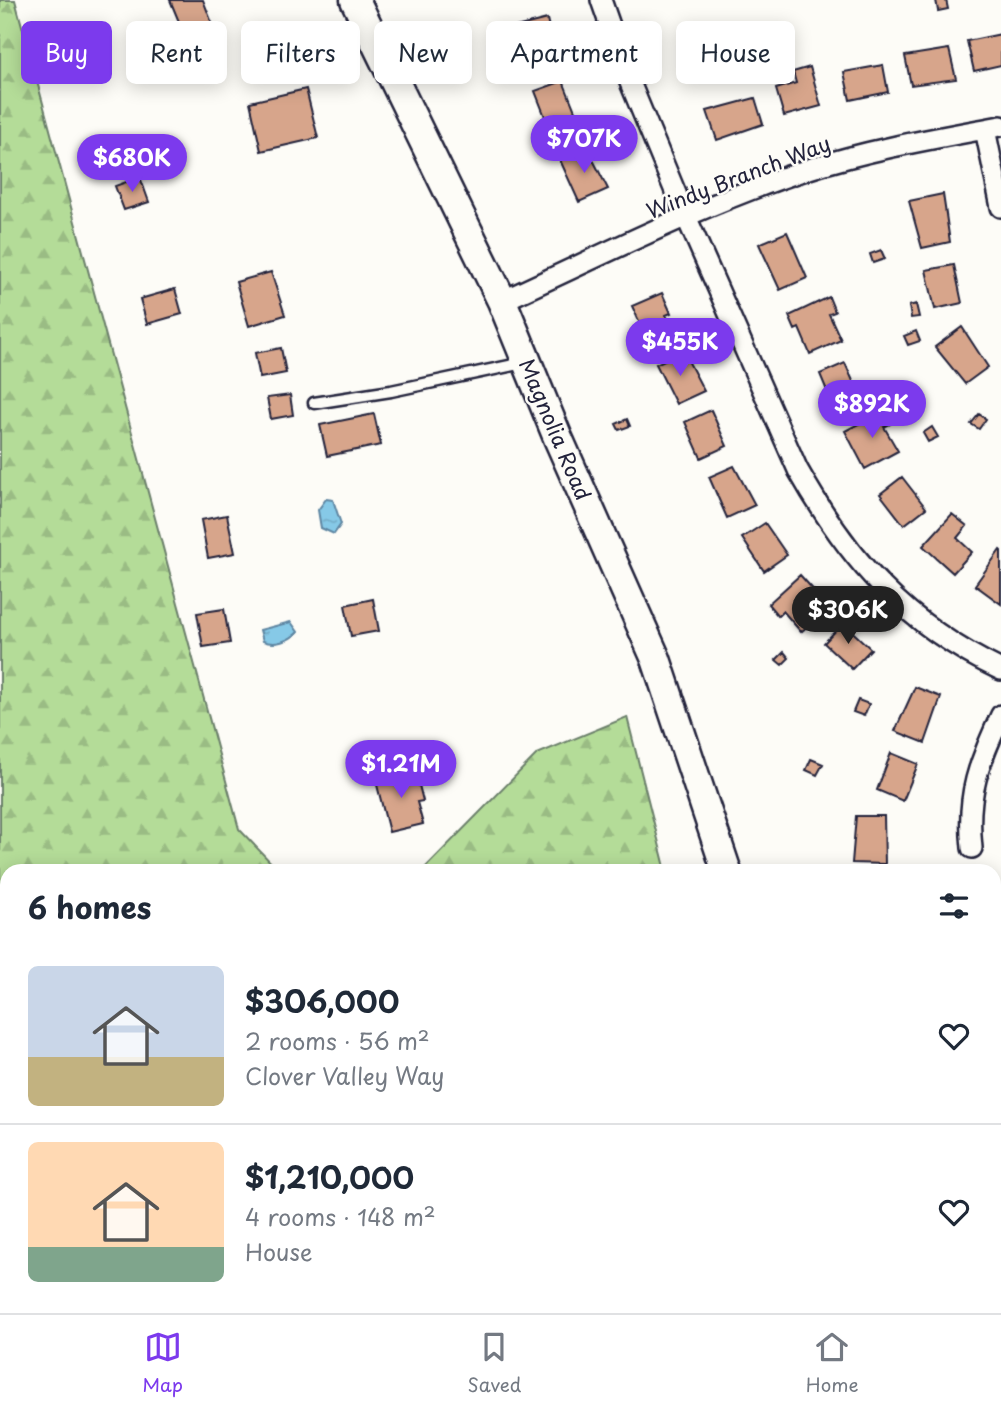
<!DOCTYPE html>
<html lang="en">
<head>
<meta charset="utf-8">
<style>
	:root { --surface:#fff; --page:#f6f6f7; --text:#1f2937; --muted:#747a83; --line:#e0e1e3; --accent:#7c3aed }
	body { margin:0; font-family:"Playpen Sans",sans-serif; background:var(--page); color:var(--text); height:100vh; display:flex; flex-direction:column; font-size:26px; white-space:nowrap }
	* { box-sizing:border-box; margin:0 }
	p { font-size:23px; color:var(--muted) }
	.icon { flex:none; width:38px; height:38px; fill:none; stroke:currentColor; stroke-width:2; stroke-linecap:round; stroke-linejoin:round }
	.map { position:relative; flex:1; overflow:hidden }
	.sheet { position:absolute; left:0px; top:864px; width:1001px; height:450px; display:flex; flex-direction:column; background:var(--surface); border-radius:21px 21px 0 0; box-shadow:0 4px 18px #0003 }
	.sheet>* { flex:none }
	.guide { position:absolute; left:21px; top:21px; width:959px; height:63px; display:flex; gap:14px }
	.price { position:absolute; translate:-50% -60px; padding:0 16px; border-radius:24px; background:var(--accent); color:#fff; font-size:23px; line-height:46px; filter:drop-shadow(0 2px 4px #0008) }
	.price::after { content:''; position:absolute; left:50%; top:42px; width:21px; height:16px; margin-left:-10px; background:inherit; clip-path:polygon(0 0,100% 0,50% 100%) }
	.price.current { background:#222; color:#fff }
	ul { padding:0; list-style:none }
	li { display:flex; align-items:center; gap:21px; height:175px; padding:0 28px }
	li+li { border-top:2px solid var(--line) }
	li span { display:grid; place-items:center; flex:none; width:196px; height:140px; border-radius:10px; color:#555 }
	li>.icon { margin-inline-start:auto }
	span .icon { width:84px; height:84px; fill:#fffc; stroke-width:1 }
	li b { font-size:30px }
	h2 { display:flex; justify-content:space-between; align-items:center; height:84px; padding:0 28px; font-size:30px }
	.tag { padding:0 24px; border-radius:10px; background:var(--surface); box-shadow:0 4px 18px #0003; font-size:24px; line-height:63px }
	.tag.current { background:var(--accent); color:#fff }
	.dock { display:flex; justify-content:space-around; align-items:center; height:98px; border-top:2px solid var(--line); background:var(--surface); font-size:19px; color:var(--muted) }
	.dock a { display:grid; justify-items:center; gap:4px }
	.dock .current { color:var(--accent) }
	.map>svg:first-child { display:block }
	.forest { fill:url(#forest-firs); stroke:#6b7f6a; stroke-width:2 }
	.water { fill:url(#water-ripples); stroke:#5e86a2; stroke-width:2 }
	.building { fill:#d7a58b; stroke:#22223b; stroke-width:2 }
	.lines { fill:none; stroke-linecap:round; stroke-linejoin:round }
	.service-casing { stroke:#22223b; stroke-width:15 }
	.minor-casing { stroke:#22223b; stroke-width:24 }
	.secondary-casing { stroke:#22223b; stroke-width:33 }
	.service { stroke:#fdfcf7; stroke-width:10 }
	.minor { stroke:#fdfcf7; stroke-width:19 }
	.secondary { stroke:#fdfcf7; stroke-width:28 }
	.labels { text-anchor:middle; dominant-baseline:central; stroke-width:5; stroke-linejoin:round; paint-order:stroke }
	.street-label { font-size:21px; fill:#22223b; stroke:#fdfcf7 }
</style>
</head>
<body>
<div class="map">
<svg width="1001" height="1313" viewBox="0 0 1001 1313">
	<defs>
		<pattern id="forest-firs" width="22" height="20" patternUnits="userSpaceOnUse" patternTransform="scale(1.75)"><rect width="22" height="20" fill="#b4dc98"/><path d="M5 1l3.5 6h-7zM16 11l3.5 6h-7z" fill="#9abc84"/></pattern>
		<pattern id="water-ripples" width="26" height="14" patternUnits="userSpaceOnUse" patternTransform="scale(1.75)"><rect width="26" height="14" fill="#86c9e7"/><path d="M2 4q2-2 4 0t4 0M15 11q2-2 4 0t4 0" fill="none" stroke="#73acc7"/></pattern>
	</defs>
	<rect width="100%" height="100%" fill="#fdfcf7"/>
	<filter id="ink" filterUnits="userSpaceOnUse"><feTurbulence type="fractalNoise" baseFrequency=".0143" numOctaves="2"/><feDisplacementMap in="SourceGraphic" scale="14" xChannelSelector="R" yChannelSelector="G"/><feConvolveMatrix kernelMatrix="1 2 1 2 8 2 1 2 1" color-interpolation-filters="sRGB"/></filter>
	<g filter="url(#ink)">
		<path class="forest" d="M0,0H15L239,829L279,871L7,872V1265L0,1273Z
			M627,717L666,871H422L537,754Z"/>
		<path class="water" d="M326,499L333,500L341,524L334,534L321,528L318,510Z
			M291,622L298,632C289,641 275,646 263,641L260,630Z"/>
		<path class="building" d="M170,0H203L212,23L184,34Z
			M936,0H946L948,9L938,11Z
			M547,19L551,36L546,37L553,63L522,71L515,44L508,46L504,30Z
			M1001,34V65L974,71L967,41Z
			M738,43L740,50L731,53L729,45Z
			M949,49L956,79L911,85L905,56Z
			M883,65L888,92L850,100L844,72Z
			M810,67L821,106L784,116L776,89L796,83L793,72Z
			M563,81L579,121L551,132L535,91Z
			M306,89L318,138L261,151L250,102Z
			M755,98L763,124L717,140L707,111Z
			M587,148L608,189L579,202L560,160Z
			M140,177L149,202L124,210L115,186Z
			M943,194L950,242L922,248L909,201Z
			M787,232L807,278L780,290L759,244Z
			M881,250L885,259L873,263L870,254Z
			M954,265L962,303L935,309L926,270Z
			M271,272L285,315L249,326L236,282Z
			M175,289L182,314L147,324L140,299Z
			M662,293L671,313L666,315L675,334L650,345L632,306Z
			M829,297L835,312L829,314L841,340L810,354L799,328L795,330L789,316Z
			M916,304L919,317L911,318L909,306Z
			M962,327L988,367L965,384L935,347Z
			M916,331L920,341L908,345L904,336Z
			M281,348L286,373L260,378L255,353Z
			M683,351L704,391L676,404L656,364Z
			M845,363L861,399L835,410L820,374Z
			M290,395L293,415L271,419L267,398Z
			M711,410L727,446L701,458L685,422Z
			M883,411L890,424L884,427L898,451L865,469L845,431Z
			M374,414L381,445L327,456L320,425Z
			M979,414L986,419L979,429L971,424Z
			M627,419L630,426L619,430L616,424Z
			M932,427L938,437L928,442L923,433Z
			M734,466L755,505L727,518L709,477Z
			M902,477L926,508L904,525L880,494Z
			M952,514L967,526L957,538L972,552L953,573L923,546Z
			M227,515L235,553L208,558L201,520Z
			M765,523L787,555L764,571L742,538Z
			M1000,550L1001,551V604L975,585Z
			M800,575L829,607L801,632L783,611L778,616L768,604Z
			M373,599L379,631L351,636L345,605Z
			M224,609L230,643L203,647L197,613Z
			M843,623L871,649L852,669L824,643Z
			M784,652L789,658L782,665L776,660Z
			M915,687L941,697L925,743L895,731Z
			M858,700L869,704L864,716L853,712Z
			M891,753L918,764L903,801L877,790Z
			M811,759L823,764L817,775L806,770Z
			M415,769L423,801L417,802L423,824L389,832L376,781Z
			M856,816H884L885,864L852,863Z
			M179,1307H197L202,1313H183Z"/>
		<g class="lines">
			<defs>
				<path id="service" d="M314,403L391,391L523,363"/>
				<path id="minor" d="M601,0L629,80L677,196L798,470C850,562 905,624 1001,670
					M985,129L1001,207
					M502,301C603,255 704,203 809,169C871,149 937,138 1001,126
					M972,848C966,793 979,764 1001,715
					M797,1307L824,1313
					M500,1313L515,1307"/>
				<path id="secondary" d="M355,0L502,301L558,438L656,659L727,872
					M823,1307L824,1313"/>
			</defs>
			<use href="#service" class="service-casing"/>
			<use href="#minor" class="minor-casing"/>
			<use href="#secondary" class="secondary-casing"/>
			<use href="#service" class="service"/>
			<use href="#minor" class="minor"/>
			<use href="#secondary" class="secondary"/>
		</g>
	</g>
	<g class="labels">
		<g class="street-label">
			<text transform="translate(738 176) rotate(-21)">Windy Branch Way</text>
			<text transform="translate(556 429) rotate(67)">Magnolia Road</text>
		</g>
	</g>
</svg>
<b class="price" style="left:584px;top:175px">$707K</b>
<b class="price" style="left:132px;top:194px">$680K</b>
<b class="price" style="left:680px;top:378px">$455K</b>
<b class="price" style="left:872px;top:440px">$892K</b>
<b class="price current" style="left:848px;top:646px">$306K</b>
<b class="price" style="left:401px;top:800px">$1.21M</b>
<div class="guide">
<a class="tag current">Buy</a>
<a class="tag">Rent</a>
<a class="tag">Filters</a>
<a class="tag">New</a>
<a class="tag">Apartment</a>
<a class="tag">House</a>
</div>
<section class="sheet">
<h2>6 homes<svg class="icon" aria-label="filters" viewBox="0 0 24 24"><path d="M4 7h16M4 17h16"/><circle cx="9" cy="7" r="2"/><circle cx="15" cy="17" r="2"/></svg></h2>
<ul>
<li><span style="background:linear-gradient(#c9d6e8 65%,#c2b280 0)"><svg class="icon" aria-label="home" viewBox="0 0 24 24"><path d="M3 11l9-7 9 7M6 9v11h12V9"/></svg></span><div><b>$306,000</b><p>2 rooms · 56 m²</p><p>Clover Valley Way</p></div><svg class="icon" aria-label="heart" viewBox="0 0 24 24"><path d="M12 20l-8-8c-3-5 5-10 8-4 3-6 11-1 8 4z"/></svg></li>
<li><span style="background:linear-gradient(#ffd9b3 75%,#7fa58c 0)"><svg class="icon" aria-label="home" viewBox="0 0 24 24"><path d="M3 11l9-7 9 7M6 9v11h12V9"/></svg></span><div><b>$1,210,000</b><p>4 rooms · 148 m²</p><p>House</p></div><svg class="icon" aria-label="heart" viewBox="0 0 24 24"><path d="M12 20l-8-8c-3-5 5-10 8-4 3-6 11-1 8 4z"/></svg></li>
</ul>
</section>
</div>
<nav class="dock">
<a class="current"><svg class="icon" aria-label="map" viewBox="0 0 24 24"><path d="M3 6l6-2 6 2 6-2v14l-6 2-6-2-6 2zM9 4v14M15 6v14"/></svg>Map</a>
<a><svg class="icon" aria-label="saved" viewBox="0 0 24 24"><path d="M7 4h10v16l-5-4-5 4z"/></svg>Saved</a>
<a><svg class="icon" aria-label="home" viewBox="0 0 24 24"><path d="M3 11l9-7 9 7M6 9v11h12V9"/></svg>Home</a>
</nav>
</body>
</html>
